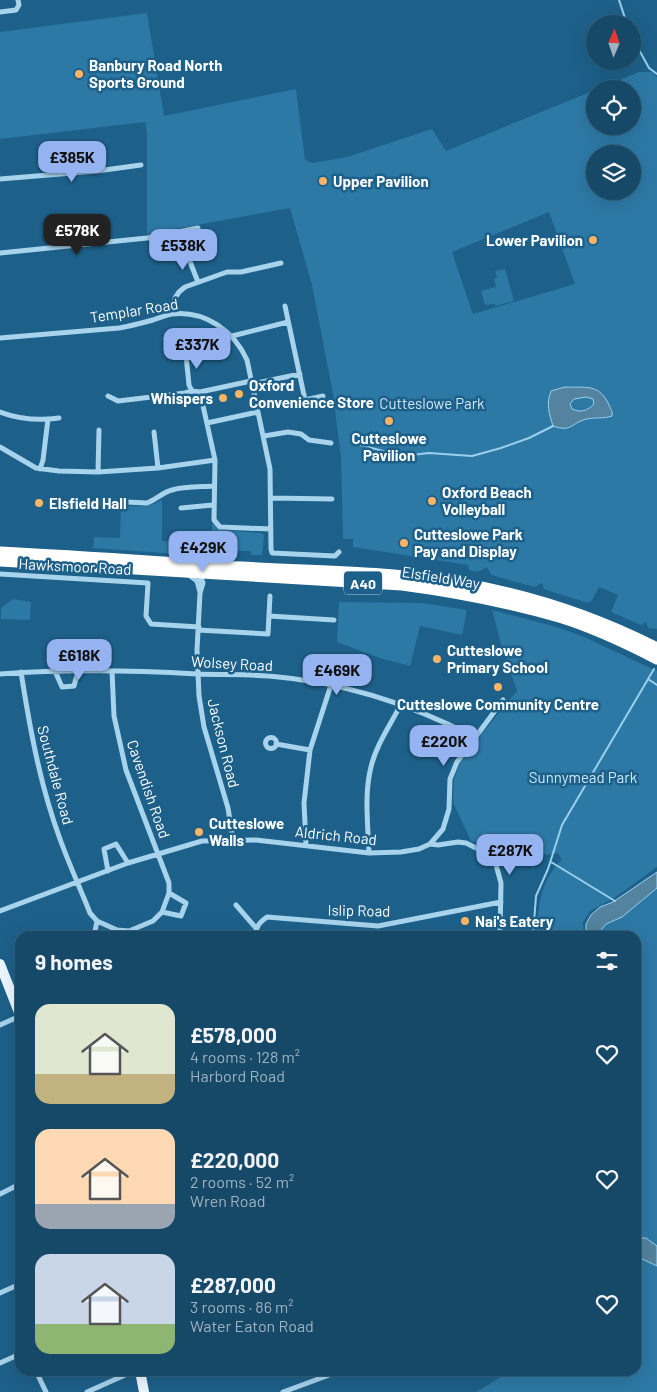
<!DOCTYPE html>
<html lang="en">
<head>
<meta charset="utf-8">
<style>
	:root { --surface:#164867; --page:#235270; --text:#f1f3f6; --muted:#9eb2c0; --line:#35607b; --accent:#95b2f1 }
	body { margin:0; font-family:Barlow,sans-serif; background:var(--page); color:var(--text); height:100vh; display:flex; flex-direction:column; font-size:19px; white-space:nowrap }
	* { box-sizing:border-box; margin:0 }
	p { font-size:16px; color:var(--muted) }
	.icon { flex:none; width:28px; height:28px; fill:none; stroke:currentColor; stroke-width:2; stroke-linecap:round; stroke-linejoin:round }
	.map { position:relative; flex:1; overflow:hidden }
	.drawer { position:absolute; left:15px; top:931px; width:626px; height:445px; display:flex; flex-direction:column; background:var(--surface); border-radius:15px; box-shadow:0 5px 20px #0002,0 0 0 1px var(--line) }
	.drawer>* { flex:none }
	.needle { width:32px; rotate:2deg }
	.buttons { position:absolute; left:586px; top:15px; display:grid; gap:10px }
	.buttons a { display:grid; place-items:center; width:55px; height:55px; border-radius:50%; background:var(--surface); box-shadow:0 5px 20px #0002,0 0 0 1px var(--line); font-size:25px }
	.price { position:absolute; translate:-50% -42px; padding:0 11px; border-radius:10px; background:var(--accent); color:#111; font-size:16px; line-height:32px; filter:drop-shadow(0 1px 2px #0008) }
	.price::after { content:''; position:absolute; left:50%; top:30px; width:15px; height:11px; margin-left:-8px; background:inherit; clip-path:polygon(0 0,100% 0,50% 100%) }
	.price.selected { background:#222; color:#fff }
	ul { padding:0; list-style:none }
	li { display:flex; align-items:center; gap:15px; height:125px; padding:0 20px }
	li span { display:grid; place-items:center; flex:none; width:140px; height:100px; border-radius:15px; color:#555 }
	li>.icon { margin-inline-start:auto }
	span .icon { width:60px; height:60px; fill:#fffc; stroke-width:1 }
	li b { font-size:21px }
	h2 { display:flex; justify-content:space-between; align-items:center; height:60px; padding:0 20px; font-size:21px }
	.map>svg:first-child { display:block }
	.green { fill:#2d79a5; fill-rule:evenodd }
	.water { fill:#53839e; stroke:#9ad0ed; fill-rule:evenodd }
	.lines { fill:none; stroke-linecap:round; stroke-linejoin:round }
	.stream { stroke:#9ad0ed; stroke-width:2 }
	.street { stroke:#a7d3ec; stroke-width:5 }
	.primary { stroke:#ecf7ff; stroke-width:10 }
	.highway { stroke:#fff; stroke-width:11 }
	.poi-dot { fill:#fbb465; stroke:#1d6089; stroke-width:2 }
	.labels { text-anchor:middle; dominant-baseline:central; stroke-width:5; stroke-linejoin:round; paint-order:stroke }
	.shield { fill:#1d6089; stroke:#bbcfdc; stroke-width:1 }
	.shield-label { font-size:14px; font-weight:bold; fill:#fff }
	.poi-label { font-size:15px; font-weight:bold; fill:#fff; stroke:#1d6089; text-anchor:start }
	.street-label { font-size:15px; fill:#fff; stroke:#1d6089 }
	.park-label { font-size:15px; fill:#cce8f9; stroke:#1d6089 }
</style>
</head>
<body>
<div class="map">
<svg width="657" height="1392" viewBox="0 0 657 1392">
	<rect width="100%" height="100%" fill="#1d6089"/>
	<path class="green" d="M147,13L164,116L296,89L305,160L313,163L347,157L432,129L446,151L595,90V126H632V89H597L639,72H652L657,77V629L648,628L646,622L641,625L611,612L618,595L599,587L592,600L588,603L544,589L542,583L535,587L491,575L487,567L478,572L469,570L468,565L353,547V539H343L341,457L333,394L312,285L290,208L147,234V134L145,122L0,139V32ZM595,154H632V191H595ZM549,212L575,284L473,314L452,252Z
		M505,269L514,301L495,306V304L485,305L481,291L496,287L494,279L497,278L495,271Z
		M162,500V541L205,542L206,533H212V523L221,530L261,533L264,535L262,555H251V551H233V558L93,548L94,537L120,538L121,506C136,506 149,508 162,500Z
		M13,599L31,602L30,620L1,619V608Z
		M339,602L422,603L467,610L462,635L420,626L410,666L380,658L337,642Z
		M492,610L557,627L584,637L657,671V867L614,898L590,911L583,922L584,936H536C539,907 539,881 562,860L558,853L546,855L542,852L529,860L501,863L487,846L471,841L453,802L454,779L462,758L517,691L501,644Z
		M657,888V1246L646,1239L636,1238V936L600,935L602,929L606,924L622,917Z
		M636,1256L657,1266V1392H476L511,1371H636Z"/>
	<path class="water" d="M565,387C586,388 599,383 609,405C611,410 613,411 612,416C603,419 596,417 587,419C572,422 572,433 553,426C549,413 546,404 551,391ZM586,397L593,399L594,404C587,411 581,413 572,409L570,404L574,399Z
		M657,872V888L622,917L606,924L602,929L600,936H586V924L591,915L600,907L613,902Z
		M636,1238H646L657,1246V1266L636,1256Z"/>
	<g class="lines">
		<path class="stream" d="M619,0L627,24
			M632,37L649,68L657,74
			M361,445L390,453L412,455L429,453L472,456L501,448L529,438L553,426
			M648,679L657,685
			M551,862L615,901
			M533,936L536,896L548,869L562,825L654,669"/>
		<path class="street" d="M0,12L16,10L19,5L18,0
			M0,179L97,171L141,165
			M0,253L147,238L198,228
			M187,254L198,282
			M285,306L305,400L323,396
			M172,314L175,298L179,292L185,287L227,272H241L281,263
			M232,336L288,322
			M0,338L119,328C131,326 142,323 153,320C159,318 166,315 172,314C205,310 234,331 247,360L270,469L271,549L272,553L335,556L339,552
			M186,355L189,385L192,391
			M251,381L200,392L215,460L214,520L220,527L271,529
			M252,384L300,374
			M108,396L118,401L185,393L192,391L200,392
			M0,412C19,419 39,421 59,418
			M207,423L258,412
			M154,432L158,468
			M264,436L288,432L301,434L309,440L331,443
			M0,447L36,468L59,471L98,472L158,468L215,460
			M40,469L43,460L48,419
			M98,472L99,430
			M271,498L332,499
			M64,506L90,507L105,501L147,503C156,500 163,492 172,490C185,486 201,487 214,486
			M181,508L213,505
			M199,573L203,583L200,593L197,650L199,696L204,727L228,808L233,840
			M0,574L148,583L146,616L151,624L199,627
			M189,575L197,581L200,592
			M269,616L334,620
			M198,630L268,634L270,596
			M55,671L62,687L74,686L78,671
			M21,672C30,729 40,785 60,839C69,864 80,888 90,913L97,921L117,930L129,931L153,921L162,912L169,893V883L126,770L114,716L112,671
			M0,674C66,669 131,670 197,674C221,675 245,674 269,676C342,682 409,703 474,737
			M265.5 743a5.5 5.5 0 1 1 11 0a5.5 5.5 0 1 1-11 0Z
			M276,744L310,750
			M430,844L443,829L449,809L450,779L457,762L503,700
			M306,845L304,803L310,750L331,685
			M369,853C368,825 364,794 371,767C376,745 391,724 401,704
			M108,871L104,849L116,844L128,863
			M236,905L256,928
			M0,911L128,863L202,841L256,840L369,853L401,852L419,849L430,844L438,845L458,842L466,843L486,853L496,865L501,883L500,936
			M162,912L181,916L186,903L169,893
			M94,936L97,921
			M112,936L117,930
			M255,936C256,926 260,922 267,917L378,926L501,902
			M0,1025L20,1016
			M0,1194L20,1184
			M0,1293L20,1284
			M0,1363L20,1354
			M36,1371L46,1392
			M87,1392L134,1371
			M283,1392L340,1371"/>
		<path class="primary" d="M0,964L20,1015
			M140,1371L144,1392"/>
		<path class="highway" d="M0,552C81,556 161,562 241,567C312,571 383,571 453,582C523,593 594,616 657,648
			M0,561L402,585C455,592 507,602 559,617C592,627 626,643 657,659"/>
	</g>
	<g class="poi-dot">
		<circle cx="79" cy="74" r="5"/>
		<circle cx="323" cy="181" r="5"/>
		<circle cx="593" cy="240" r="5"/>
		<circle cx="239" cy="394" r="5"/>
		<circle cx="223" cy="398" r="5"/>
		<circle cx="389" cy="421" r="5"/>
		<circle cx="432" cy="501" r="5"/>
		<circle cx="39" cy="503" r="5"/>
		<circle cx="404" cy="543" r="5"/>
		<circle cx="437" cy="659" r="5"/>
		<circle cx="498" cy="687" r="5"/>
		<circle cx="199" cy="832" r="5"/>
		<circle cx="465" cy="921" r="5"/>
	</g>
	<g class="labels">
		<rect class="shield" x="344" y="571.5" width="38" height="23" rx="4"/>
		<g class="shield-label">
			<text x="363" y="583">A40</text>
		</g>
		<g class="poi-label">
			<text x="89" y="65">Banbury Road North<tspan x="89" dy="17">Sports Ground</tspan></text>
			<text x="333" y="181">Upper Pavilion</text>
			<text x="583" y="240" text-anchor="end">Lower Pavilion</text>
			<text x="249" y="385">Oxford<tspan x="249" dy="17">Convenience Store</tspan></text>
			<text x="213" y="398" text-anchor="end">Whispers</text>
			<text x="389" y="438" text-anchor="middle">Cutteslowe<tspan x="389" dy="17">Pavilion</tspan></text>
			<text x="442" y="492">Oxford Beach<tspan x="442" dy="17">Volleyball</tspan></text>
			<text x="49" y="503">Elsfield Hall</text>
			<text x="414" y="534">Cutteslowe Park<tspan x="414" dy="17">Pay and Display</tspan></text>
			<text x="447" y="650">Cutteslowe<tspan x="447" dy="17">Primary School</tspan></text>
			<text x="498" y="704" text-anchor="middle">Cutteslowe Community Centre</text>
			<text x="209" y="823">Cutteslowe<tspan x="209" dy="17">Walls</tspan></text>
			<text x="475" y="921">Nai's Eatery</text>
		</g>
		<g class="street-label">
			<text transform="translate(134 310) rotate(-9)">Templar Road</text>
			<text transform="translate(75 566) rotate(3)">Hawksmoor Road</text>
			<text transform="translate(441 577) rotate(9)">Elsfield Way</text>
			<text transform="translate(232 663) rotate(3)">Wolsey Road</text>
			<text transform="translate(224 743) rotate(76)">Jackson Road</text>
			<text transform="translate(56 775) rotate(75)">Southdale Road</text>
			<text transform="translate(149 789) rotate(71)">Cavendish Road</text>
			<text transform="translate(336 835) rotate(6)">Aldrich Road</text>
			<text transform="translate(359 910) rotate(1)">Islip Road</text>
		</g>
		<g class="park-label">
			<text x="432" y="403">Cutteslowe Park</text>
			<text x="583" y="777">Sunnymead Park</text>
		</g>
	</g>
</svg>
<div class="buttons">
<a><svg class="needle" viewBox="-14 -14 28 28"><path d="M0-13l5 13h-10z" fill="#e53935"/><path d="M0 13l5-13h-10z" fill="#9eb2c0"/></svg></a>
<a><svg class="icon" aria-label="locate" viewBox="0 0 24 24"><circle cx="12" cy="12" r="6"/><path d="M12 2v4M12 18v4M2 12h4M18 12h4"/></svg></a>
<a><svg class="icon" aria-label="layers" viewBox="0 0 24 24"><path d="M12 4l9 5-9 5-9-5zM3 14l9 5 9-5"/></svg></a>
</div>
<b class="price" style="left:72px;top:183px">£385K</b>
<b class="price selected" style="left:77px;top:256px">£578K</b>
<b class="price" style="left:183px;top:271px">£538K</b>
<b class="price" style="left:197px;top:370px">£337K</b>
<b class="price" style="left:203px;top:573px">£429K</b>
<b class="price" style="left:79px;top:681px">£618K</b>
<b class="price" style="left:337px;top:696px">£469K</b>
<b class="price" style="left:444px;top:767px">£220K</b>
<b class="price" style="left:510px;top:876px">£287K</b>
<section class="drawer">
<h2>9 homes<svg class="icon" aria-label="filters" viewBox="0 0 24 24"><path d="M4 7h16M4 17h16"/><circle cx="9" cy="7" r="2"/><circle cx="15" cy="17" r="2"/></svg></h2>
<ul>
<li><span style="background:linear-gradient(#dfe7d0 70%,#c2b280 0)"><svg class="icon" aria-label="home" viewBox="0 0 24 24"><path d="M3 11l9-7 9 7M6 9v11h12V9"/></svg></span><div><b>£578,000</b><p>4 rooms · 128 m²</p><p>Harbord Road</p></div><svg class="icon" aria-label="heart" viewBox="0 0 24 24"><path d="M12 20l-8-8c-3-5 5-10 8-4 3-6 11-1 8 4z"/></svg></li>
<li><span style="background:linear-gradient(#ffd9b3 75%,#9aa5b1 0)"><svg class="icon" aria-label="home" viewBox="0 0 24 24"><path d="M3 11l9-7 9 7M6 9v11h12V9"/></svg></span><div><b>£220,000</b><p>2 rooms · 52 m²</p><p>Wren Road</p></div><svg class="icon" aria-label="heart" viewBox="0 0 24 24"><path d="M12 20l-8-8c-3-5 5-10 8-4 3-6 11-1 8 4z"/></svg></li>
<li><span style="background:linear-gradient(#c9d6e8 70%,#8fb573 0)"><svg class="icon" aria-label="home" viewBox="0 0 24 24"><path d="M3 11l9-7 9 7M6 9v11h12V9"/></svg></span><div><b>£287,000</b><p>3 rooms · 86 m²</p><p>Water Eaton Road</p></div><svg class="icon" aria-label="heart" viewBox="0 0 24 24"><path d="M12 20l-8-8c-3-5 5-10 8-4 3-6 11-1 8 4z"/></svg></li>
</ul>
</section>
</div>
</body>
</html>
